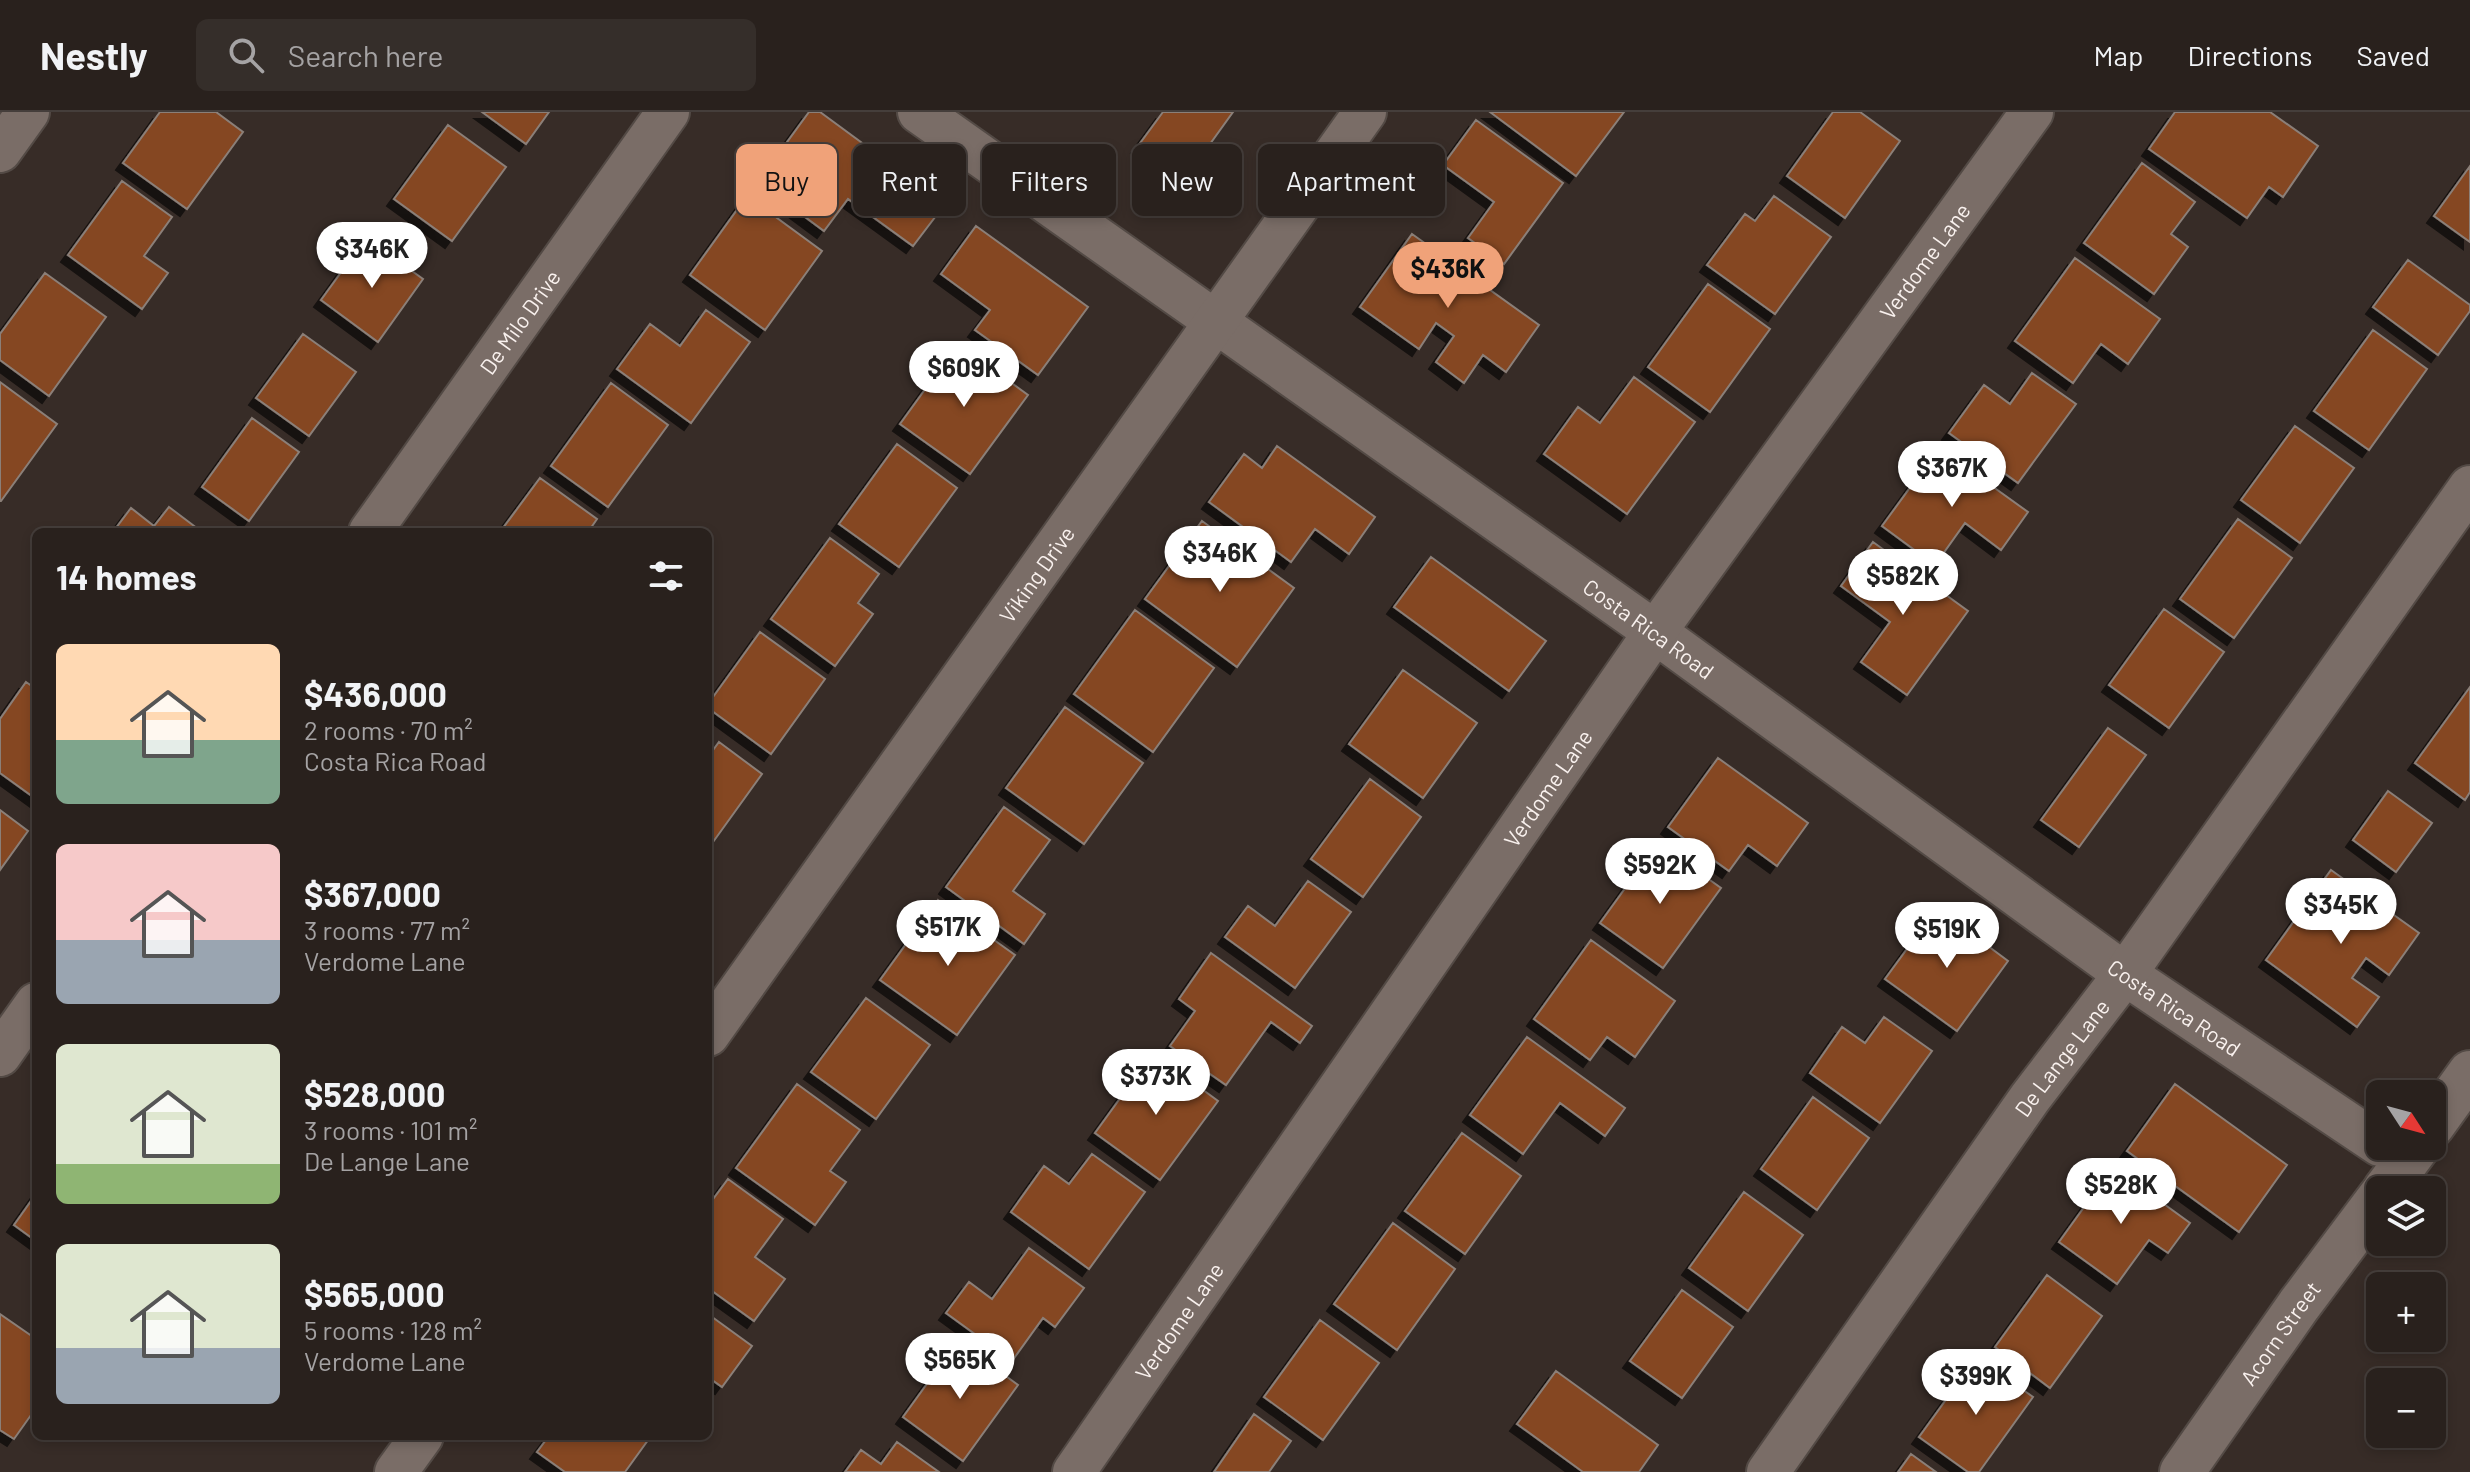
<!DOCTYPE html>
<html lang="en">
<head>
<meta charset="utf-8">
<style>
	:root { --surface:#29211d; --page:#352e2a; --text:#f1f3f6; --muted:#a5a3a4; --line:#453e3b; --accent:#f0a279 }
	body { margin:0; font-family:Barlow,sans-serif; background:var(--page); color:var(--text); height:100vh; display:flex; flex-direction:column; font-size:30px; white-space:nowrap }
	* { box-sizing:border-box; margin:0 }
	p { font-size:26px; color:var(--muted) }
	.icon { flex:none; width:44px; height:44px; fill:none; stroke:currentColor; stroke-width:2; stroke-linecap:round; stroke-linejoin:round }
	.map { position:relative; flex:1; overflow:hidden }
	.drawer { position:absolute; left:32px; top:416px; width:680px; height:912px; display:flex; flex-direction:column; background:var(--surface); border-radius:12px; box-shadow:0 4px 12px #0003,0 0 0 2px var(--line) }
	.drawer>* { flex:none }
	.guide { position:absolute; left:736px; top:32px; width:760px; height:72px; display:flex; gap:16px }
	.needle { width:52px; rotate:126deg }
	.tools { position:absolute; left:2366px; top:968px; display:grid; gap:16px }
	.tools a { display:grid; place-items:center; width:80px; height:80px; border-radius:12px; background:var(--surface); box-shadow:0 4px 12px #0003,0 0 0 2px var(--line); font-size:40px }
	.price { position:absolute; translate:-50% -68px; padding:0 18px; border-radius:28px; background:#fff; color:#222; font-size:26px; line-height:52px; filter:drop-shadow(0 2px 4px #0008) }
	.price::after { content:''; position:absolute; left:50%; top:48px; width:24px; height:18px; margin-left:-12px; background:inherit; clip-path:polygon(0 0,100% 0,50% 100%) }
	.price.on { background:var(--accent); color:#111 }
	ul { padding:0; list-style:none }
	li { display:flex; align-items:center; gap:24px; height:200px; padding:0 24px }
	li span { display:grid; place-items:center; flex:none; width:224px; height:160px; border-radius:12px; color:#555 }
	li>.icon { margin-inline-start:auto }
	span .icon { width:96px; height:96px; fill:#fffc; stroke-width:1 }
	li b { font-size:34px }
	h2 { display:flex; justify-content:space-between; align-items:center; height:96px; padding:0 24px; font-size:34px }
	.tag { padding:0 28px; border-radius:12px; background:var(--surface); box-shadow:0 4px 12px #0003,0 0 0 2px var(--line); font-size:28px; line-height:72px }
	.tag.on { background:var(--accent); color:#111 }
	header { display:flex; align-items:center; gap:48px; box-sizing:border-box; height:112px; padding:0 40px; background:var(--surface); border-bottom:2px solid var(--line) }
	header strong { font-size:38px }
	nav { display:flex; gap:44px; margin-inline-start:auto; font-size:28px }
	.search { width:560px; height:72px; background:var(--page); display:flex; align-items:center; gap:20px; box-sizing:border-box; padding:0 28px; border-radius:12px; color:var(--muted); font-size:30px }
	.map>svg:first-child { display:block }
	.building { fill:#854621; stroke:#8b7f78; stroke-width:2; filter:url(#shadow) }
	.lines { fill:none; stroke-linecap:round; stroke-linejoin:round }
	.minor-casing { stroke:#534a45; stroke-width:46 }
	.tertiary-casing { stroke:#534a45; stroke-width:48 }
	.minor { stroke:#7a6d67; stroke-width:42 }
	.tertiary { stroke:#7a6d67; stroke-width:44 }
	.labels { text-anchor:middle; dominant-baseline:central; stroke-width:6; stroke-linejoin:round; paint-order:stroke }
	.street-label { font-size:22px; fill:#f9f1ee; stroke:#1b1614 }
</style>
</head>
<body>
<header>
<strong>Nestly</strong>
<div class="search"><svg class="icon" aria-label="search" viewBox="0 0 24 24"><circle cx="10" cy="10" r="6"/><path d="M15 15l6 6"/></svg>Search here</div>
<nav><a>Map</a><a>Directions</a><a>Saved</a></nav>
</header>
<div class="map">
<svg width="2470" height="1360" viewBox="0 0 2470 1360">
	<defs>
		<filter id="shadow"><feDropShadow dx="-7" dy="7" stdDeviation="0" flood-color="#0009"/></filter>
	</defs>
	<rect width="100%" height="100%" fill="#372c27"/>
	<path class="building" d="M160,0H216L243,20L187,97L123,51Z
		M482,0H549L526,32Z
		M809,0H820L945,92L913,134L848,87L824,119L758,70Z
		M1163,0H1233L1184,68L1138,34Z
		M1490,0H1624L1576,64Z
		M1833,0H1860L1900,29L1845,106L1787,64Z
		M2175,0H2270L2318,34L2283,85L2269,75L2247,106L2149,37Z
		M1476,8L1563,71L1504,152L1468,126L1494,90L1443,53Z
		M448,13L506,55L452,129L394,87Z
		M2142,51L2195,90L2171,122L2188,135L2154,182L2084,131Z
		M2470,54V130L2434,104Z
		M122,69L172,105L144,144L168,161L142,197L68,143Z
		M747,84L822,139L765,218L690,163Z
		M1774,84L1831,125L1775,202L1707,153L1745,102L1755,109Z
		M976,114L1088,195L1038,263L975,218L990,198L941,162Z
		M1412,122L1539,213L1506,260L1483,243L1464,271L1436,250L1454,224L1436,211L1419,237L1360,195Z
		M366,126L423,167L378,230L321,188Z
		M2075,146L2160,207L2128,252L2101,232L2073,271L2015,229Z
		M2408,148L2470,193V199L2438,243L2373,195Z
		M45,161L106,205L49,284L0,248V222Z
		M1708,172L1770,217L1710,300L1648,255Z
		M706,198L750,230L691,311L617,257L650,212L680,234Z
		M2373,218L2427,257L2369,338L2314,299Z
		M303,222L356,260L309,324L256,286Z
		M958,232L1028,283L970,362L900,312Z
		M2032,261L2076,292L2018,371L1949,321L1984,273L2010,292Z
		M1634,265L1695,310L1627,402L1544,342L1578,295L1600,311Z
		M0,270L57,312L1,389H0Z
		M611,271L668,313L608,395L551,354Z
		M252,306L299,340L249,409L202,375Z
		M2295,314L2354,356L2300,431L2241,388Z
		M897,332L957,376L899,455L839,412Z
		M1277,334L1375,405L1349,442L1315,417L1291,450L1209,390L1244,342L1262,356Z
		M1939,336L2028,400L2001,438L1965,411L1935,453L1882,414Z
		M540,366L597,407L588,420H500Z
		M169,395L202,420H113L131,396L154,414Z
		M2238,407L2292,446L2234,526L2180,487Z
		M1202,409L1294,476L1237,555L1145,487Z
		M830,426L879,462L858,491L873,502L835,554L771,507Z
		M1873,430L1968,499L1907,583L1861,550L1890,510L1841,474Z
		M1431,445L1546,529L1509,579L1394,495Z
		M2164,497L2224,540L2169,616L2109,573Z
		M1135,498L1214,556L1153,640L1074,582Z
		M760,520L825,567L771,642L708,596V592Z
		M1403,558L1477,611L1423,686L1349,632Z
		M26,570L36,577V687L0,661V607Z
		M2470,575V680L2465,688L2415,651Z
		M1065,595L1143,651L1084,732L1006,676Z
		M2108,616L2146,643L2079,735L2041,708Z
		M719,630L762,662L708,737V645Z
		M1718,646L1808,711L1777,754L1748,733L1729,759L1668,715Z
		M1370,667L1421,705L1363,785L1311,747Z
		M2388,679L2432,711L2396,760L2353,728Z
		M1004,695L1050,728L1013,779L1045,802L1024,832L946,775Z
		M0,698L28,719L0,758Z
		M1658,731L1721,776L1663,856L1600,811Z
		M2331,758L2419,821L2389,863L2366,846L2352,866L2379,885L2357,915L2266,848Z
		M1308,769L1351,800L1295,876L1225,825L1248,794L1275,814Z
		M938,788L1015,843L957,923L880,868Z
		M1937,796L2008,849L1957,919L1885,867Z
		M1591,828L1675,889L1635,945L1607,925L1590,948L1534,907Z
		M1211,841L1312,914L1300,931L1271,910L1226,973L1170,934L1195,899L1179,887Z
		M866,886L930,933L876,1007L811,960Z
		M1884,905L1932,939L1880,1011L1810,961L1842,915L1865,931Z
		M1527,925L1625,996L1605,1024L1560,991L1523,1042L1470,1003Z
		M1153,941L1218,989L1160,1068L1095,1021Z
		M797,972L860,1018L830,1059L846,1070L815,1113L736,1056Z
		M2175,972L2287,1053L2239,1120L2127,1039Z
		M1813,985L1869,1026L1817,1098L1761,1057Z
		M1462,1021L1521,1064L1465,1142L1405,1099Z
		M1092,1042L1145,1080L1089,1157L1011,1100L1044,1054L1069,1072Z
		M2113,1055L2190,1111L2168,1141L2149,1128L2117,1172L2059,1130Z
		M728,1067L783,1107L755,1145L785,1167L754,1209L708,1176V1094Z
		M1744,1080L1803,1123L1748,1199L1689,1156Z
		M36,1082V1129L14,1113Z
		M1393,1111L1455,1157L1397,1238L1334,1192Z
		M1029,1136L1084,1176L1055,1215L1043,1206L1012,1249L946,1201L969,1170L992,1187Z
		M2047,1163L2102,1204L2050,1276L1995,1235Z
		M1682,1178L1733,1215L1682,1286L1630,1249Z
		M0,1202L36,1227V1296L14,1327L0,1318Z
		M708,1202L752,1234L722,1275L708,1265Z
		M1320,1208L1379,1251L1323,1328L1264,1285Z
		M958,1229L1018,1273L963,1349L903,1305Z
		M1977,1245L2033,1285L1979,1360H1968L1919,1325Z
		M1556,1259L1658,1333L1639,1360H1583L1517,1312Z
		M1254,1302L1291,1329L1269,1360H1214Z
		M549,1324H651L625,1360H565L537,1340Z
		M897,1330L939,1360H845L861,1338L881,1352Z
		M1911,1342L1936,1360H1898Z"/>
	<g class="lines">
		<defs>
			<g id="minor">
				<path id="s1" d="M919,0L1655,520L2125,862L2380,1033"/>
				<path d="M0,39L28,0"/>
				<path id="s2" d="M370,420L668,0"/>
				<path id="s3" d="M708,923L1365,0"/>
				<path d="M0,943L36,892"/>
				<path d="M396,1360L422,1324"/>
				<path id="s4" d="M1074,1360L1655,520L2032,0"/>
				<path id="s5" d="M1768,1360L2030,986L2125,862L2470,375"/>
			</g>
			<g id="tertiary">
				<path d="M2432,1014L2470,961"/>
				<path d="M2385,1078L2418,1034"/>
				<path id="s6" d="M2182,1360L2299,1193L2380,1085"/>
			</g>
		</defs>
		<use href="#minor" class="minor-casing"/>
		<use href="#tertiary" class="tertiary-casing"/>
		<use href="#minor" class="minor"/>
		<use href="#tertiary" class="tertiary"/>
	</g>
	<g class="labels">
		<g class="street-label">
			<text stroke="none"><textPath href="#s4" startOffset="1480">Verdome Lane</textPath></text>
			<text stroke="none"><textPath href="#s2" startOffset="258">De Milo Drive</textPath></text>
			<text stroke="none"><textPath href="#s3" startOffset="566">Viking Drive</textPath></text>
			<text stroke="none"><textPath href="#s1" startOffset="894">Costa Rica Road</textPath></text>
			<text stroke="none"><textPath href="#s4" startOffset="832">Verdome Lane</textPath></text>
			<text stroke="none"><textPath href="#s1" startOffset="1542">Costa Rica Road</textPath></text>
			<text stroke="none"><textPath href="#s5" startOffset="508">De Lange Lane</textPath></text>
			<text stroke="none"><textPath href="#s4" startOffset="184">Verdome Lane</textPath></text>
			<text stroke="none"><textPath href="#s6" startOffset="170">Acorn Street</textPath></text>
		</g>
	</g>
</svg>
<div class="tools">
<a><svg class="needle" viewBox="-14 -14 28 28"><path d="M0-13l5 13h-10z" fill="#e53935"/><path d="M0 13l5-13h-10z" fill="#a5a3a4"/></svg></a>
<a><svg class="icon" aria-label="layers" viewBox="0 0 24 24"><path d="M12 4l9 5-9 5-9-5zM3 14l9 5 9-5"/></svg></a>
<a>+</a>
<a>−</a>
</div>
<b class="price" style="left:372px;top:178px">$346K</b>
<b class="price on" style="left:1448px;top:198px">$436K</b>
<b class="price" style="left:964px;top:297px">$609K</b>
<b class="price" style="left:1952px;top:397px">$367K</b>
<b class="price" style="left:1220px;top:482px">$346K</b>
<b class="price" style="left:1903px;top:505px">$582K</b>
<b class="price" style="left:1660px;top:794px">$592K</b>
<b class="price" style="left:2341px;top:834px">$345K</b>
<b class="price" style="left:948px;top:856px">$517K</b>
<b class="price" style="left:1947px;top:858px">$519K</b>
<b class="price" style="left:1156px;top:1005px">$373K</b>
<b class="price" style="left:2121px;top:1114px">$528K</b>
<b class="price" style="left:960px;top:1289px">$565K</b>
<b class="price" style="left:1976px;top:1305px">$399K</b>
<div class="guide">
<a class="tag on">Buy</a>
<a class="tag">Rent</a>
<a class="tag">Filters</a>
<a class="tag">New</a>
<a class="tag">Apartment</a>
</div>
<section class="drawer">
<h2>14 homes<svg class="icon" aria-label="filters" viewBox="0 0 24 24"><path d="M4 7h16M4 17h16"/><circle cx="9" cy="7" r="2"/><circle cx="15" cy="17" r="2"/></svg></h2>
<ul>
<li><span style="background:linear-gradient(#ffd9b3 60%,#7fa58c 0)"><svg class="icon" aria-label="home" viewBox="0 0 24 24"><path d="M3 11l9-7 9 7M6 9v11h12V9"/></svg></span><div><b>$436,000</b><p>2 rooms · 70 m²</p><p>Costa Rica Road</p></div></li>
<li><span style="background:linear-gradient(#f6c9c9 60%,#9aa5b1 0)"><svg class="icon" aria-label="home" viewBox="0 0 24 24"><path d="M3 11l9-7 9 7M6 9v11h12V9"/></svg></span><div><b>$367,000</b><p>3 rooms · 77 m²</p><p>Verdome Lane</p></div></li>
<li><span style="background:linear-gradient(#dfe7d0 75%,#8fb573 0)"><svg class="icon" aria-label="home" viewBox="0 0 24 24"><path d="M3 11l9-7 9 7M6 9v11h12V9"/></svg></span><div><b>$528,000</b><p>3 rooms · 101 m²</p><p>De Lange Lane</p></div></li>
<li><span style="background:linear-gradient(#dfe7d0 65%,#9aa5b1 0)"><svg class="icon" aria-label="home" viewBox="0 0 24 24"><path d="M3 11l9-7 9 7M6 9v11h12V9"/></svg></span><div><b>$565,000</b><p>5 rooms · 128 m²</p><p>Verdome Lane</p></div></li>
</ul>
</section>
</div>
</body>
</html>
